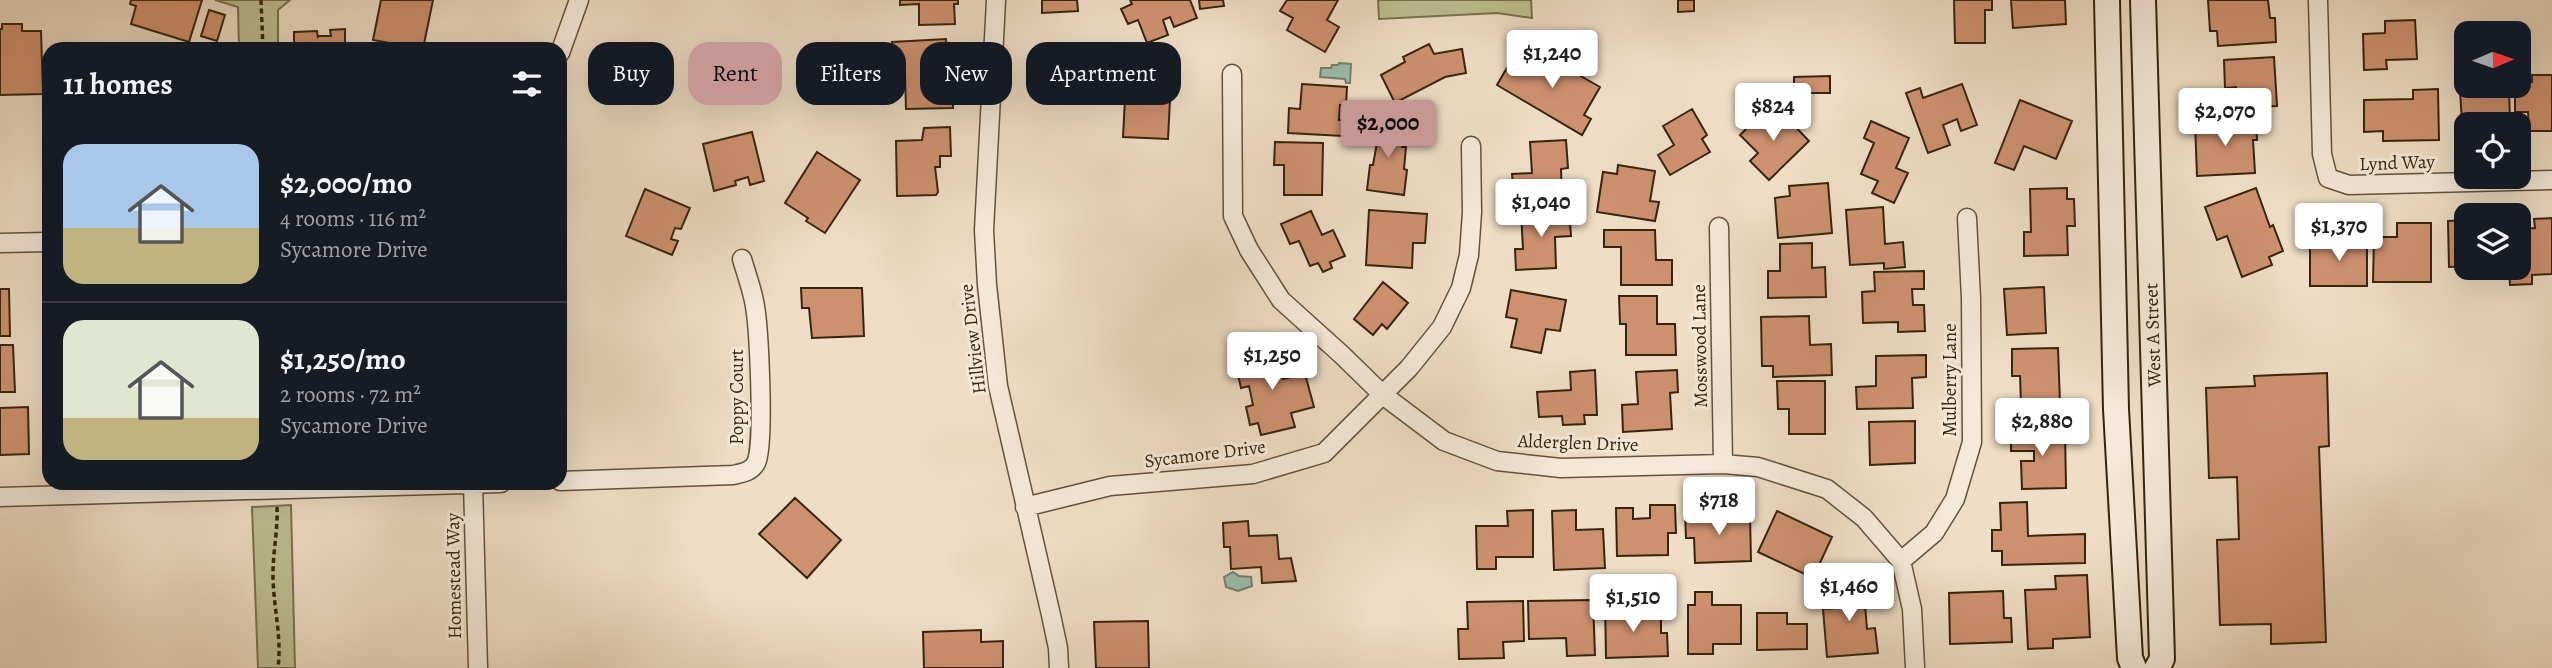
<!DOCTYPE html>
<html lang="en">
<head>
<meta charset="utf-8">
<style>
	:root { --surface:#171b24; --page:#242831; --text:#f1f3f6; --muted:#9ea1a6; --line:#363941; --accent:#c59692 }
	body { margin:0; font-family:Alegreya,serif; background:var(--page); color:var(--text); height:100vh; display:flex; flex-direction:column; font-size:26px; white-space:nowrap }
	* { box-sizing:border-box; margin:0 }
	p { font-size:23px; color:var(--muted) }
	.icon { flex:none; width:38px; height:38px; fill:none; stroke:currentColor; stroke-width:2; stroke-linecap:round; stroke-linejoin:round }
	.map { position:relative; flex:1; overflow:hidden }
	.panel { position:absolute; left:42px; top:42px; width:525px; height:448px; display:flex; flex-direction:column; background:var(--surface); border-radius:21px; box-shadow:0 7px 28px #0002 }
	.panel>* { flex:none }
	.hud { position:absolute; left:588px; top:42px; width:665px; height:63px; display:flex; gap:14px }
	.needle { width:46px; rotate:88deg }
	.buttons { position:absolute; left:2454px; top:21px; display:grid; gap:14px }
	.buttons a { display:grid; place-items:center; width:77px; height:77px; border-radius:14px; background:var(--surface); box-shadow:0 7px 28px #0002; font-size:35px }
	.price { position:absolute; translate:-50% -60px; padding:0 16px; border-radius:7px; background:#fff; color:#222; font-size:23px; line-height:46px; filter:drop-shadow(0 2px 4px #0008) }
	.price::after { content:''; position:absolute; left:50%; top:42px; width:21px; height:16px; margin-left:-10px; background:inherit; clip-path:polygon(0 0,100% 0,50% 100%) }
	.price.active { background:var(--accent); color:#111 }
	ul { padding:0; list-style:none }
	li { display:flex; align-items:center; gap:21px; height:175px; padding:0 21px }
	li+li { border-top:2px solid var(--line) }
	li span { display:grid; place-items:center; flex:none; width:196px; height:140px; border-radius:21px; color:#555 }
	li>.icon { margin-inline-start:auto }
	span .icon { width:84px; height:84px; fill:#fffc; stroke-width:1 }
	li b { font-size:30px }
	h2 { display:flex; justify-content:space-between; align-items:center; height:84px; padding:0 21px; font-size:30px }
	.chip { padding:0 24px; border-radius:21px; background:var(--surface); box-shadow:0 7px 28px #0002; font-size:24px; line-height:63px }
	.chip.active { background:var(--accent); color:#111 }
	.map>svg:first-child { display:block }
	.green { fill:#bdc092; stroke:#7a7250; stroke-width:2 }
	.water { fill:#9bbdae; stroke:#73806e; stroke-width:2 }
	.building { fill:#ce9170; stroke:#36250d; stroke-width:2 }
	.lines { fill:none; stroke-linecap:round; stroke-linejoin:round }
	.street-casing { stroke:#64533b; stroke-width:21 }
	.secondary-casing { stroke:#36250d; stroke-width:28 }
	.path { stroke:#36250d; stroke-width:3.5; stroke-dasharray:5 3.5; stroke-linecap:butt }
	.street { stroke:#f5e9d9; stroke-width:18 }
	.secondary { stroke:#f5e9d9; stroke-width:24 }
	.labels { text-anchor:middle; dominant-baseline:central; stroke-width:6; stroke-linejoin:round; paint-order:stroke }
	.street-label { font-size:19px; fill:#36250d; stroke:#f5e9d9 }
</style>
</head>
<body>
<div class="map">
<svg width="2552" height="668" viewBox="0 0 2552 668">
	<rect width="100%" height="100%" fill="#efddc5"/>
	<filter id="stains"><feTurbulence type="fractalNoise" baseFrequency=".00286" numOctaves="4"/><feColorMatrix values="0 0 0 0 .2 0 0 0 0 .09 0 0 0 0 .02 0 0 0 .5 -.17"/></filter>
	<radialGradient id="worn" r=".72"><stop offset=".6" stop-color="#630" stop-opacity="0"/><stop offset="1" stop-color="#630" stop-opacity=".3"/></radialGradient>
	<path class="green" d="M215,0H290L278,10V49H239L238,7Z
		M1378,0H1531L1532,18L1497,13L1379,19Z
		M291,505L295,668H258L252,507Z"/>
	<path class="water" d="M1339,63L1351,64L1350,83H1346L1345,79L1320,77L1321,68H1331L1332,65H1338Z
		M1233,572L1239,576L1251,577L1252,586L1238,591L1226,587L1224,577Z"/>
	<path class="building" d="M131,0H202L189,42L131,24L136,6L130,4Z
		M381,0H433L423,49L373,40Z
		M900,0H958V4H954L955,24L919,25V4L900,5Z
		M1042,0H1077L1078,11L1042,13Z
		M1130,0H1190L1197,18L1174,27L1170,17L1163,20L1168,35L1147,43L1138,20L1128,24L1121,9L1132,4Z
		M1199,0H1223L1224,6L1200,9Z
		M1287,0H1338L1327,20L1339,27L1325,52L1287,30L1293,18L1280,11Z
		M1678,0H1694V11L1678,12Z
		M1954,0H1992V10H1985V43H1955Z
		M2011,0H2065L2066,24L2013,28Z
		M2208,0H2268L2270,18H2275L2276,42L2218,46L2217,31H2210Z
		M209,10L225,15L217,41L201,36Z
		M2415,20L2417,59L2386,60L2387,69L2364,70L2363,34L2385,33V21Z
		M2,24H22V31H41L43,94L0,95V29H2Z
		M345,29V49H294V32L317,31L318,38V36H331L330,30Z
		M946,39L948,66L944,67V72H952L953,108L906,109L905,74H893L892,42Z
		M1429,44L1434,54L1462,49L1466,73L1445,77L1395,103L1381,75L1405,62L1403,57Z
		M1515,54L1541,70L1544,64L1556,71L1564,56L1584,68L1579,75L1600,87L1584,115L1591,119L1582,135L1497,85Z
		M2274,57L2277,106L2255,107V98L2236,99V87L2225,88L2224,60Z
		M2459,75H2466V86H2509L2510,124H2485V121L2462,122Z
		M2532,75H2552V131H2529L2528,112H2515V86H2518V82H2532Z
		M1830,76V93H1794V77Z
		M1126,79L1168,82L1167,98L1170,100L1168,139L1123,137Z
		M1302,84L1347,87L1346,105H1340L1339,120H1344L1343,136L1288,133L1289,108L1300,109Z
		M1962,84L1977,125L1961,131L1957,119L1943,125L1950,145L1928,153L1906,93L1920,88L1923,98Z
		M2438,89L2439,140L2383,141V131L2364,132V100L2413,99V90Z
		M2190,93H2217V117H2190Z
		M2020,100L2072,121L2056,159L2024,146L2014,170L1995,163Z
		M1692,109L1707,135L1702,139L1710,152L1670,175L1658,155L1674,145L1663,126Z
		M1767,109L1781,123L1787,118L1809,141L1769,180L1750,161L1758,153L1740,135Z
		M2256,120L2257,140H2253L2255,173L2197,176L2195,123Z
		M1871,121L1909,138L1896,168L1908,173L1894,203L1872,193L1878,181L1861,174L1874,143L1864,138Z
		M1375,122L1404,126L1402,147H1406L1404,169L1407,170L1404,195L1367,190L1370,165H1373L1377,143L1373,142Z
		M950,127L951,156H940V167H935L938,192L936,195L897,196L896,141L922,140L924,128Z
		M752,132L764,181L750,185L748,177L735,181L736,185L714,191L703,144Z
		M1566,140L1568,168L1561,169L1562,198L1514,201L1512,174L1532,173L1530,142Z
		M1275,142L1323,143L1322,195H1284V165H1274Z
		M817,152L860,180L825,233L806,221L808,218L785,203Z
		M1618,165L1655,171L1650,201L1659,202L1655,221L1597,212L1603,172L1617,174Z
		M1828,183L1832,233L1778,238L1775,198L1790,196L1789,186Z
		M2067,188V199H2074L2075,226H2067L2068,255L2024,256V232H2031L2030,189Z
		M2256,188L2270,227L2273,225L2283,251L2269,257L2272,265L2242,277L2227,236L2217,240L2205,207Z
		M645,189L690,208L681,229L675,228L671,239L678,241L672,255L626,236Z
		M1883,207L1885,244L1903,242L1905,267L1884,269V263L1850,265L1846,210Z
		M1369,210L1427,214L1425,243H1413L1412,268L1366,265Z
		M1569,210L1571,236L1555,237L1556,268L1516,270L1515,249H1523L1521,212Z
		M1311,211L1322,235L1333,230L1345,256L1330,262L1332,268L1323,272L1318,263L1310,266L1299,241L1290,244L1281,224Z
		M2552,218V274L2532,275V284L2510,285L2509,268H2518V229L2535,228L2534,219Z
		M2466,220V266L2449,267L2448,221Z
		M2397,223H2431V282H2373L2374,237H2397Z
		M1604,230H1655L1656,260H1672V285H1621V247H1604Z
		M2342,236H2367V286H2310V242H2342Z
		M1812,243V268L1825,267L1826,297L1768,298V271H1780V244Z
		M1924,271V289H1912L1913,305H1924L1925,331L1898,332V322L1863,323L1862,292L1875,291L1874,272Z
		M1383,282L1408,303L1387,329L1382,324L1373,335L1354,319Z
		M2044,287L2046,333L2007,335L2004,289Z
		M801,288H862L864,336L812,338L809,308H802Z
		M0,289H9L10,336H0Z
		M1511,290L1566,300L1560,331L1546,329L1541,353L1511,347L1517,319L1506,317Z
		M1619,296H1657V324H1675L1676,355H1626V324H1620Z
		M1809,316L1810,345L1831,344L1832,375L1773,377V366H1762L1761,317Z
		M0,345H13L15,392H0Z
		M1276,348L1283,379L1305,374L1314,407L1291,413L1295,427L1261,435L1258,423L1250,425L1246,407L1253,405L1249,386L1241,388L1235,362L1242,360L1241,356Z
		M2058,348L2060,403L2021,404L2020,376H2012V349Z
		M1926,355V377L1912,378L1913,408L1857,409L1856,387L1876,386V356Z
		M1595,370L1597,415H1584L1585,424L1563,425L1562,416L1539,417L1537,392L1571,390L1570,372Z
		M1677,370L1678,392L1670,393L1672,429L1623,432L1622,405L1638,404L1636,372Z
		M2327,373L2329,446L2319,447L2326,642L2271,644V624L2220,625L2217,540L2239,539L2237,477L2209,478L2206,388L2255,386L2254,376Z
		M1777,381H1825V434H1789V409H1778Z
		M28,407L29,454L0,455V408Z
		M1915,421V463L1870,465L1869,422Z
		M2065,429L2066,488L2022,489L2021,461H2034V451H2011V430Z
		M795,498L841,540L807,578L759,534Z
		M2027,502L2028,536L2085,534V563L2002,565V551H1992V530H2001L2000,503Z
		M1650,505H1675L1676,533H1668V555L1617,556L1616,508H1633V519L1650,518Z
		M1533,510V557H1496V569H1477L1476,526H1508L1507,511Z
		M1576,510V530L1603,529L1605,568L1554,570L1552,511Z
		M1717,511V524L1727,523V515L1750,514L1751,561L1695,563L1694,538H1686L1685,512Z
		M1777,511L1832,537L1813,578L1758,552Z
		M1248,521L1249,536L1277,535L1279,559L1291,558L1296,581L1262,583L1261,567L1231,569L1230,547H1224L1223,523Z
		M2087,575L2090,637L2053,639V648L2028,649L2025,590L2056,589L2055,576Z
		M1863,579L1867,629L1875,628L1878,653L1827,657L1823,609L1840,608L1837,581Z
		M2003,591L2004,618H2011L2012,642L1950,644L1949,593Z
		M1695,592H1712V605H1741V644H1713V654H1688V605H1695Z
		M1625,599V617H1661V633H1667L1668,656L1606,658L1605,600Z
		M1593,600L1595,655L1567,656L1566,638L1529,639L1528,601Z
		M1523,601L1524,641L1503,642L1504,658L1459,659L1458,629H1468L1467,602Z
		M1757,613H1787V624H1807V649L1757,650Z
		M1148,621L1149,668H1096L1094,622Z
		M981,630V642L1003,641V668H924L923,632Z"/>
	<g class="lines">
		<defs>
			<path id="street" d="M996,0L984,230L987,285L998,386L1051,615L1058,648L1059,668
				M2318,0L2322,154L2328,178L2349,185L2552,180
				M560,53L579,0
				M1232,74L1233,216L1249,250L1281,300L1342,355L1383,395L1444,441L1497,461L1561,468L1723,464L1758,467L1827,489L1864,518L1901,561L1912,609L1915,668
				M1719,227L1723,464
				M0,243L49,242
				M560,481L733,475C742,473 751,472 756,463C765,445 759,324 754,301C751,286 746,273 742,259
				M473,483L478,668
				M0,497L501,483
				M1025,507L1110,486L1253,474L1324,453L1409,368L1442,327L1461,288L1469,255L1472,212L1471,146
				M1901,561L1934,533L1955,499L1972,442L1971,298L1967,218"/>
			<path id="secondary" d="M2107,0L2116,409L2130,658L2134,668
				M2143,0L2162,659L2157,668"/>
		</defs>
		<use href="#street" class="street-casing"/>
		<use href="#secondary" class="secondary-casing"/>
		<path class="path" d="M261,0L263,49
			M277,507C278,530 273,551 273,574C273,606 282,636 278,668"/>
		<use href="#street" class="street"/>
		<use href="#secondary" class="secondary"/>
	</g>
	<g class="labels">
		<g class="street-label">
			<text transform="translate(2397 163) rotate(-2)">Lynd Way</text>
			<text transform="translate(2153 335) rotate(-92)">West A Street</text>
			<text transform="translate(973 339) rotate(-97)">Hillview Drive</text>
			<text transform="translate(1700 346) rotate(-91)">Mosswood Lane</text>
			<text transform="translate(1950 380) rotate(-90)">Mulberry Lane</text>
			<text transform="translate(737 397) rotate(-90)">Poppy Court</text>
			<text transform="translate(1578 443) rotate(2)">Alderglen Drive</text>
			<text transform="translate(1205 454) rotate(-7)">Sycamore Drive</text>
			<text transform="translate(454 576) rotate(-91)">Homestead Way</text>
		</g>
	</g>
	<rect width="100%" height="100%" filter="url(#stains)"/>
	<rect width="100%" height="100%" fill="url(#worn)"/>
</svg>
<div class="buttons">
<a><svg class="needle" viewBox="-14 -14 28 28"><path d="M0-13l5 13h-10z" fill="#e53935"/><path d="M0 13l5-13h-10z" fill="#9ea1a6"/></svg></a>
<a><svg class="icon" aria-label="locate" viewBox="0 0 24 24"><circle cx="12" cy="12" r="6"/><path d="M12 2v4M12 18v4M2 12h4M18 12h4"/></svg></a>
<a><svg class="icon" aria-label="layers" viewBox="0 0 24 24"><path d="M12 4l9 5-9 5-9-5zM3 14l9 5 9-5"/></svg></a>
</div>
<b class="price" style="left:1552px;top:90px">$1,240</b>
<b class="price" style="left:1773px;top:143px">$824</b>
<b class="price" style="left:2225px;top:148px">$2,070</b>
<b class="price active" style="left:1388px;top:160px">$2,000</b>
<b class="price" style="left:1541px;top:239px">$1,040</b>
<b class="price" style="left:2339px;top:263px">$1,370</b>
<b class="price" style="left:1272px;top:392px">$1,250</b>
<b class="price" style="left:2042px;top:458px">$2,880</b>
<b class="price" style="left:1719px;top:537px">$718</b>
<b class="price" style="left:1849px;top:623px">$1,460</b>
<b class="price" style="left:1633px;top:634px">$1,510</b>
<div class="hud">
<a class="chip">Buy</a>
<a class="chip active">Rent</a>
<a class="chip">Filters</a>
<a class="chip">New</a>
<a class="chip">Apartment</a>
</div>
<section class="panel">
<h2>11 homes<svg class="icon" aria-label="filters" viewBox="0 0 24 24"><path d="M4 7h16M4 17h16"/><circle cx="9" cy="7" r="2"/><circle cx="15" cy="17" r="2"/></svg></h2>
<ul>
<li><span style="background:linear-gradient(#a9c7e8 60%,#c2b280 0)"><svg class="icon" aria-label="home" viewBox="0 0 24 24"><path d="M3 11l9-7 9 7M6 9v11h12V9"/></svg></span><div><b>$2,000/mo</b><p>4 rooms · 116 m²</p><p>Sycamore Drive</p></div></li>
<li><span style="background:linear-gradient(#dfe7d0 70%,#c2b280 0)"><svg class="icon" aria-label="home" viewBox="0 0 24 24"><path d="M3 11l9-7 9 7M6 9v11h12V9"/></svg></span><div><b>$1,250/mo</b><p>2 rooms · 72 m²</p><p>Sycamore Drive</p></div></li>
</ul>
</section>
</div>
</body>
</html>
